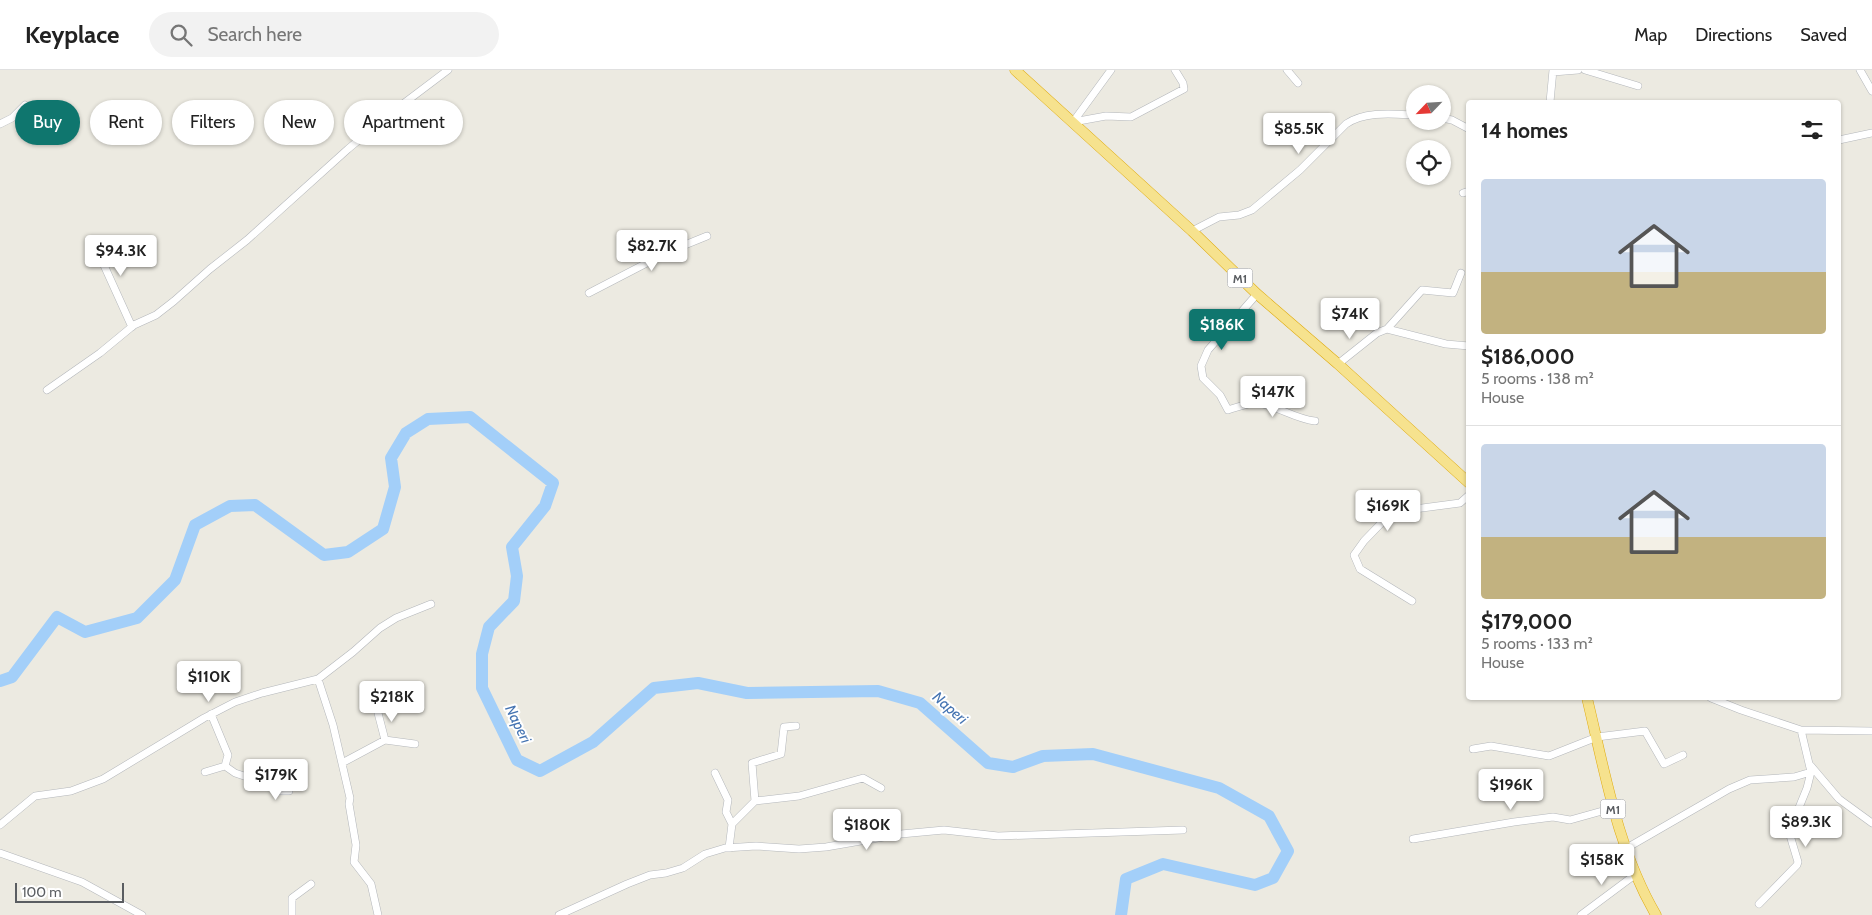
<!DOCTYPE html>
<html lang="en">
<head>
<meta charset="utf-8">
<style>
	:root { --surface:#fff; --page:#f2f2f2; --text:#222; --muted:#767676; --line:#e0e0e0; --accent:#0f766e }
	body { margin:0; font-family:Cabin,sans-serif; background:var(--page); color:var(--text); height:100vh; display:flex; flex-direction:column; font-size:19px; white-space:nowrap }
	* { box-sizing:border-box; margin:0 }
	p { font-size:16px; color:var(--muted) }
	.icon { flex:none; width:28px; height:28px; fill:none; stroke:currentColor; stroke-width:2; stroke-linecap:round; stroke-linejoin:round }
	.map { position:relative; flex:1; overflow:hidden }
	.drawer { position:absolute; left:1466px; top:30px; width:375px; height:600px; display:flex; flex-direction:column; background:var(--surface); border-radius:5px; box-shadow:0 1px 4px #0004 }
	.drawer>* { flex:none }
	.banner { position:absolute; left:15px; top:30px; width:475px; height:45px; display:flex; gap:10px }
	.needle { width:32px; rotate:245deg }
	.tools { position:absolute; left:1406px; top:15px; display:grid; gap:10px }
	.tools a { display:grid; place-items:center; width:45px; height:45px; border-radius:50%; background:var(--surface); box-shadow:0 1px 4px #0004; font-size:25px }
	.scale { position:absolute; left:15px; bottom:12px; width:109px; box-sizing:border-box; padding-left:5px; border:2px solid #5a5d61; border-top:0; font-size:14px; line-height:18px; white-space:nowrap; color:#5a5d61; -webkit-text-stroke:4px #fff; paint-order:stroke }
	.price { position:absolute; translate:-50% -42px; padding:0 11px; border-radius:5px; background:#fff; color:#222; font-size:16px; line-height:32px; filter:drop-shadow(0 1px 2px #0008) }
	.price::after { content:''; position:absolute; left:50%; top:30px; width:15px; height:11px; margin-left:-8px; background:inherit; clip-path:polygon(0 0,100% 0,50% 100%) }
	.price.selected { background:var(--accent); color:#fff }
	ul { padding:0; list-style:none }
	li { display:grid; align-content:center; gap:10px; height:265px; padding:0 15px }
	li+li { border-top:1px solid var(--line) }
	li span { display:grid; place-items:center; height:155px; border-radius:5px; color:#555 }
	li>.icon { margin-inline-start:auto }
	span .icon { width:90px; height:90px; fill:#fffc; stroke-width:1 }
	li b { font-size:21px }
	h2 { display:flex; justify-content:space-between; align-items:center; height:60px; padding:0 15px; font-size:21px }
	.pill { padding:0 18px; border-radius:22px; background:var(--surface); box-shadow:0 1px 4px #0004; font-size:18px; line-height:45px }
	.pill.selected { background:var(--accent); color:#fff }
	header { display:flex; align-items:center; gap:30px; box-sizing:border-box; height:70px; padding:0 25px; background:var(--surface); border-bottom:1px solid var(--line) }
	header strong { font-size:24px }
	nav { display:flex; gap:28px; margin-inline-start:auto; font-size:18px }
	.search { width:350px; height:45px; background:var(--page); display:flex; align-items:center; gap:12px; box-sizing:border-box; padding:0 18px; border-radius:28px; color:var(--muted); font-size:19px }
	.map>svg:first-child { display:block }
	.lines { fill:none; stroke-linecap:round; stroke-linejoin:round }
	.river { stroke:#a3cff9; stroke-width:12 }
	.minor-casing { stroke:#b4b7bb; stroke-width:8 }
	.highway-casing { stroke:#dfaa0d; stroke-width:11 }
	.minor { stroke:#fff; stroke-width:7 }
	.highway { stroke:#f6e28e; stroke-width:10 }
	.labels { text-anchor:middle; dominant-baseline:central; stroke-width:4; stroke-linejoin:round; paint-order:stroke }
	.shield { fill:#fff; stroke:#8c8e90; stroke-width:1 }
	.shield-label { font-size:12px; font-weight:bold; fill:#5a5d61 }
	.water-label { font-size:15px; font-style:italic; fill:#4574b2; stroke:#fff }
</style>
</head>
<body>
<header>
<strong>Keyplace</strong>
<div class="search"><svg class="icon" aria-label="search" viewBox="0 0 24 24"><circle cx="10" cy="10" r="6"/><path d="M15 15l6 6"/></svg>Search here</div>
<nav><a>Map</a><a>Directions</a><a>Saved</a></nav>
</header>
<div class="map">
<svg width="1872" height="845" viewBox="0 0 1872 845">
	<rect width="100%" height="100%" fill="#eceae1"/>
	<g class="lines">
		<path class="river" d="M0,611L12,607L57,547L85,562L137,548L175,510L195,455L230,436L255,435L324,485L348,482L383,459L395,417L391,388L406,363L428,349L470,347L553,413L545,436L512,477L517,506L514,531L489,557L482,584V618L517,690L540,701L593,672L654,618L698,613L747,623L878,621L920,633L988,693L1013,697L1043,686L1093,684L1219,718L1269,746L1288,781L1273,808L1255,815L1163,794L1126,809L1121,845"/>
		<defs>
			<path id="minor" d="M1287,0L1298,13
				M1585,0L1638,16
				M1860,0L1872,21
				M1553,2L1578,0
				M1550,32L1553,0
				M1442,48L1452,50L1469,59
				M1073,52L1106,46L1131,47L1184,19L1183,13L1175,0
				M1073,52L1111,0
				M0,54L12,48L25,35
				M1839,70L1872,63
				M1463,123L1469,121
				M1192,161L1219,147L1239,145L1252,140L1300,100L1346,54C1365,41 1392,44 1415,45
				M89,170L98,182L132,257
				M589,223L670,181L707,166
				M1257,224L1208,280L1201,296L1203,308L1220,325L1228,340C1237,337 1250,332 1258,333C1278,336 1295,349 1315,351
				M1387,259L1422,220L1453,223L1461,203
				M1338,294L1377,263L1387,259L1446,274L1469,276
				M47,320L100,283L134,255L156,245L174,231L210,199L247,170L348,79L395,40L448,0
				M1412,531L1360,499L1354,485L1364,471L1392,442L1460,433L1469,425
				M318,609L333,655L350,728L349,734L356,775L354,792L371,814L378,845
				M1711,628L1741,640L1801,660L1872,661
				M378,643L385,670
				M211,644L228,685L225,696
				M1473,679L1491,676L1549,686L1597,667L1645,661L1664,694L1683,685
				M342,693L385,670L415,674
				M225,696L235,703L271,715L280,721H289
				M1811,696L1839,729L1872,753
				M205,702L225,696
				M715,703L728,730L726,742L732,754
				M755,731L752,693L781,684L784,657L796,656
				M0,755L35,726L71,721L103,709L204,648L235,632L262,623L318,609L353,582L380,558L396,548L431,534
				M1413,769L1514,752L1553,747L1570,750L1613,738
				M729,778L732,754L755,731L799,726L863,708L881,718
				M1625,779L1729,719L1750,710L1794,707L1811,702
				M0,783L82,812L142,845
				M1759,834L1797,795L1798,792L1789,762L1807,718L1811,702L1801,660
				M292,845V828L311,814
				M559,845L627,814L650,805L666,803L683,798L705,784L725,778L756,776L799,779L826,777L901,764L944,760L998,766L1183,760
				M1581,845L1636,804"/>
			<path id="highway" d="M1015,0L1192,161L1257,224L1338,294L1469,413
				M1587,628C1605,702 1617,778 1656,845"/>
		</defs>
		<use href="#minor" class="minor-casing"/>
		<use href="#highway" class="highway-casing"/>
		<use href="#minor" class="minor"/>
		<use href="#highway" class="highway"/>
	</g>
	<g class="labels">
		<g class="shield">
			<rect x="1227.5" y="198.5" width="25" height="19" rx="4"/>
			<rect x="1600.5" y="729.5" width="25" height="19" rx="4"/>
		</g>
		<g class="shield-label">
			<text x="1240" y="208">M1</text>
			<text x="1613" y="739">M1</text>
		</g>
		<g class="water-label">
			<text transform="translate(950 638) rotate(41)">Naperi</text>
			<text transform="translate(518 654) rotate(64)">Naperi</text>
		</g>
	</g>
</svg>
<div class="tools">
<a><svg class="needle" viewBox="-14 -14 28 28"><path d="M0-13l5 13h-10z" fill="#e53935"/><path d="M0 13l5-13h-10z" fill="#767676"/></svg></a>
<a><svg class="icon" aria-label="locate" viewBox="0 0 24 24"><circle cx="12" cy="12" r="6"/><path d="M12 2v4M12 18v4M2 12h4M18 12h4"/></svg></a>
</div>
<div class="scale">100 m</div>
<b class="price" style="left:1299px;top:85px">$85.5K</b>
<b class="price" style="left:652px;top:202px">$82.7K</b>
<b class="price" style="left:121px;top:207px">$94.3K</b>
<b class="price" style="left:1350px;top:270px">$74K</b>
<b class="price selected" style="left:1222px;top:281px">$186K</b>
<b class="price" style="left:1273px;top:348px">$147K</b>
<b class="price" style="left:1388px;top:462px">$169K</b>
<b class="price" style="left:209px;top:633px">$110K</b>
<b class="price" style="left:392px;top:653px">$218K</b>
<b class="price" style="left:276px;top:731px">$179K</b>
<b class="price" style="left:1511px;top:741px">$196K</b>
<b class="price" style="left:1806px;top:778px">$89.3K</b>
<b class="price" style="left:867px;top:781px">$180K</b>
<b class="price" style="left:1602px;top:816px">$158K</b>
<div class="banner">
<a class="pill selected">Buy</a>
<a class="pill">Rent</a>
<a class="pill">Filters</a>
<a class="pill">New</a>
<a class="pill">Apartment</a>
</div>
<section class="drawer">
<h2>14 homes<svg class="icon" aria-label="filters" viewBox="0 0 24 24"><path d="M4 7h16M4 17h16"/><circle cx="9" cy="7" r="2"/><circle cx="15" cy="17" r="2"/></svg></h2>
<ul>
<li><span style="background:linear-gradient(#c9d6e8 60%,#c2b280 0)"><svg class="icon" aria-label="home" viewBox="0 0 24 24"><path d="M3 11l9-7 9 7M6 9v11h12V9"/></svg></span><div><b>$186,000</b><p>5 rooms · 138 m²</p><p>House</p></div></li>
<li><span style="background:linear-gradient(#c9d6e8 60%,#c2b280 0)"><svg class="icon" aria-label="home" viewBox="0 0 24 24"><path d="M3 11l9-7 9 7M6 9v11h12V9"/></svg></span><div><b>$179,000</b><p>5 rooms · 133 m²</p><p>House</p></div></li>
</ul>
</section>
</div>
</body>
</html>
